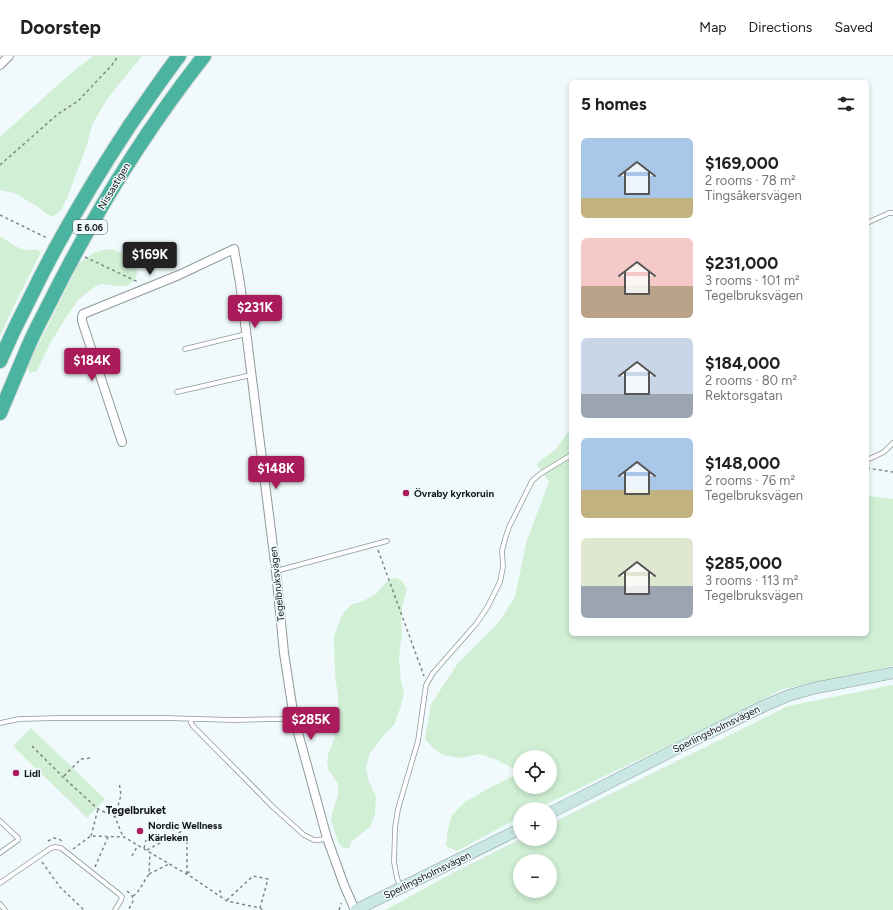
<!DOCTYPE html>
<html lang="en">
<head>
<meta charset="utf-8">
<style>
	:root { --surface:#fff; --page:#f6f6f6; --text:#202124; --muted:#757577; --line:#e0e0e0; --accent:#a91b5b }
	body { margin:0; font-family:Figtree,sans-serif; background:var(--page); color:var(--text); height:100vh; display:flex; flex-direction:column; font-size:15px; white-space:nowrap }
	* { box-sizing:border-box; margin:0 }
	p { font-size:13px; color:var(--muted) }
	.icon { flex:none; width:22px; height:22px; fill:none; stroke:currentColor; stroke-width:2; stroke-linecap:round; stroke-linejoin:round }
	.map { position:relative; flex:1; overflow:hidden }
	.details { position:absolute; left:569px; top:24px; width:300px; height:556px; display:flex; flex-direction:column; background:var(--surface); border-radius:6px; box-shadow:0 2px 6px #0003 }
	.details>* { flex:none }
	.tools { position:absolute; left:513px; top:694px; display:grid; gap:8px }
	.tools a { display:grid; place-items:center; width:44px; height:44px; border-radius:50%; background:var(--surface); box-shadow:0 2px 6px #0003; font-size:20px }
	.price { position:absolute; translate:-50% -34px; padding:0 9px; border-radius:4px; background:var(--accent); color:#fff; font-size:13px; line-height:26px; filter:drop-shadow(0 1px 2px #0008) }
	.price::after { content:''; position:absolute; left:50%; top:24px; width:12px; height:9px; margin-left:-6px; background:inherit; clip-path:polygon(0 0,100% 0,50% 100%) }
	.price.active { background:#222; color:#fff }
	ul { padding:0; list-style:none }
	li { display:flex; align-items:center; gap:12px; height:100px; padding:0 12px }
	li span { display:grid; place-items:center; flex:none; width:112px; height:80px; border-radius:6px; color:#555 }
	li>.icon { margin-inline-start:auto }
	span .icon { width:48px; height:48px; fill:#fffc; stroke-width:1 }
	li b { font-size:17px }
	h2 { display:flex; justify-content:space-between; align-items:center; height:48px; padding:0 12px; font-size:17px }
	header { display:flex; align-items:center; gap:24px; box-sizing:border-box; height:56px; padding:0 20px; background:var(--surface); border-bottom:1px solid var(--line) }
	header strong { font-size:19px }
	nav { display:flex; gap:22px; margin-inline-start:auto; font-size:14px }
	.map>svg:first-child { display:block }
	.green { fill:#d0efd4; fill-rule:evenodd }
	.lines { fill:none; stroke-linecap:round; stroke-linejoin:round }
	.lane-casing { stroke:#8e9899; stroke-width:5.5 }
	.street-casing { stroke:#8e9899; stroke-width:10 }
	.secondary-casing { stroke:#8e9899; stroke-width:12 }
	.highway-casing { stroke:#d4d5d5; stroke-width:16 }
	.path { stroke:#808688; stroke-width:1.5; stroke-dasharray:3 3; stroke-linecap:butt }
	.lane { stroke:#fff; stroke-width:4 }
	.street { stroke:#fff; stroke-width:8 }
	.secondary { stroke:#c9e8e3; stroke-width:11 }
	.highway { stroke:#4bb4a1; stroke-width:14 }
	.poi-dot { fill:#a91b5b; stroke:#f0fafc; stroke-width:1.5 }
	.labels { text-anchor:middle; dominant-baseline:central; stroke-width:3; stroke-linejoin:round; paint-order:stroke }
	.shield { fill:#f0fafc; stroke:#54595a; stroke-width:1 }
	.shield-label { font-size:9px; font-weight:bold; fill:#111415 }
	.street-label { font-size:10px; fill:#111415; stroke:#f0fafc }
	.poi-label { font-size:10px; font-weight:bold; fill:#111415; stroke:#f0fafc; text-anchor:start }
	.neighbourhood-label { font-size:11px; font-weight:bold; fill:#111415; stroke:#f0fafc }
</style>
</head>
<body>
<header>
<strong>Doorstep</strong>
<nav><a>Map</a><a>Directions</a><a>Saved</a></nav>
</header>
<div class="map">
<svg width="893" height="854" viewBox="0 0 893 854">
	<rect width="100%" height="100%" fill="#f0fafc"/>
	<path class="green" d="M93,0H142L107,43L92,69L87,89L67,142L60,156L51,161L37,150L14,137L0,134V81L71,17Z
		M0,180C6,184 18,193 26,194C33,195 34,192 41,196L10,258L0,280Z
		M113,193C122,197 139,205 137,217C137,220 135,223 133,226L126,230H116L102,228L96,230L79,243L65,263L50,288L37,315L30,317L28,312L31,303L79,207C92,197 97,194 113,193Z
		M569,375L571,377V578H867V440L893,443V610L783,633L730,660L536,753H520V761L457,795L446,790L448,773L452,759L465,746L491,731L520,717V731H550V701H520V716L499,705L480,698L461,702L443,699L433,692L425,683L431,648L458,607L499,566L515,541L526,487L549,426L536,408L556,393Z
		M396,522L402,525L407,533L402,552L401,565L402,577L399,602L401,625L404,637L401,650L394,669L384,679L370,697L366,711L368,723L376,741L375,758L370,771L352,785L349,792H343L339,788L331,765L332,758L338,739V728L333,720L329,715L327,707L328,699L334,683L338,659V640L335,618L334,580L343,557L352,548L361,546L376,538L389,523Z
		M893,629V854H385L451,818L520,783H550V768L788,650ZM520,805H550V835H520Z
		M31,672L105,743L87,762L13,690Z"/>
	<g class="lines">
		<defs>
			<path id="lane" d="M867,167L889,157H893
				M185,293L246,278
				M177,336L251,319
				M867,404L884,396L893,387
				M276,515L387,485
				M191,663V667L193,670L274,752L304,779L314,784H320L327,782
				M0,667L19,663L59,662H165L233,664L281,663L294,662
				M0,765L18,782V784L0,797
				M0,827L51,792L55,791L61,792L119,838L122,841L121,844L115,854
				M401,832L397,822L394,806L395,772L398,753L418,685L426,629L433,617L476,568L487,552L500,526L503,511L502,495L505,483L509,471L532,425L540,418L571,399
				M0,848L5,854"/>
			<path id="street" d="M0,9L9,0
				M122,386L82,265V261L83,258L179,219L234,193L240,227L276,515L284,597L294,662L327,782L344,829L355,854"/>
			<path id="secondary" d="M550,757L678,692L766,649L790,639L815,632L893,617
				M356,854L520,773"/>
			<path id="highway" d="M0,305C9,284 19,263 30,242C59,182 93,125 130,69C146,46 162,22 179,0
				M0,357C9,336 18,314 27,293C34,276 43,260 51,244C94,158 145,75 204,0"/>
		</defs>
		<use href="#lane" class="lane-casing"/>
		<use href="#street" class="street-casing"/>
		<use href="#secondary" class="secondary-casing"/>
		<use href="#highway" class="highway-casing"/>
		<path class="path" d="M0,109L58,58L78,45L112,9L118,0
			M0,159L47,182
			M85,201L138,226
			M867,412L893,416
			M378,494L424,620
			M32,690L63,721L98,753L115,761L123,781
			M64,720L81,703L91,702
			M115,761L121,739L119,726
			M91,780L98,753
			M48,785L54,782L59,783L62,785
			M144,792L146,784
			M73,793L91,780L124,781L193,822L227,845L260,852L263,854
			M147,794L184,774
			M132,800L138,789
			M42,806L60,831L84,854
			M95,811L108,781
			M187,817L192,815
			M149,818L169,808
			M187,818V777
			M220,834L221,840
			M127,835C136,842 134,845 128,854
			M133,840L137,837L149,818L150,796
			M227,844L253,820L268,823L260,852
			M339,854L341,847"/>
		<use href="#lane" class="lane"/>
		<use href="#street" class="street"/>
		<use href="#secondary" class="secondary"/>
		<use href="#highway" class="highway"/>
	</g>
	<g class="poi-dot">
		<circle cx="406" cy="437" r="4"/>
		<circle cx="16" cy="717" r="4"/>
		<circle cx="140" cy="775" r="4"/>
	</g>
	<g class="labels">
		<rect class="shield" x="73" y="164" width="34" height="14" rx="3"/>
		<g class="shield-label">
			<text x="90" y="171">E 6.06</text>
		</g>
		<g class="street-label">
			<text transform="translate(114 130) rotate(-59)">Nissastigen</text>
			<text transform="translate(277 528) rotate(-96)">Tegelbruksvägen</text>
			<text transform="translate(716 673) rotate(-26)">Sperlingsholmsvägen</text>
			<text transform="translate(427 819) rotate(-26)">Sperlingsholmsvägen</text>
		</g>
		<g class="poi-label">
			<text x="414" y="437">Övraby kyrkoruin</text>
			<text x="24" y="717">Lidl</text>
			<text x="148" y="769">Nordic Wellness<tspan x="148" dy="12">Kärleken</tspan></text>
		</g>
		<g class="neighbourhood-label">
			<text x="136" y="754">Tegelbruket</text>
		</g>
	</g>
</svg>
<div class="tools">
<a><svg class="icon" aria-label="locate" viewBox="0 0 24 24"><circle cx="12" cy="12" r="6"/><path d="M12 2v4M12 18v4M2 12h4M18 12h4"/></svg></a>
<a>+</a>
<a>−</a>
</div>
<b class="price active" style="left:150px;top:220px">$169K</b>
<b class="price" style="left:255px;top:273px">$231K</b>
<b class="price" style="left:92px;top:326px">$184K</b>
<b class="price" style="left:276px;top:434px">$148K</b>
<b class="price" style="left:311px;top:685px">$285K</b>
<section class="details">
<h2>5 homes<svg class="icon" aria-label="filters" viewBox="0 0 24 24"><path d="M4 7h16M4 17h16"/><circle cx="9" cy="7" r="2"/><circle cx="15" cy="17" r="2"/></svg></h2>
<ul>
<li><span style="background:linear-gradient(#a9c7e8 75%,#c2b280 0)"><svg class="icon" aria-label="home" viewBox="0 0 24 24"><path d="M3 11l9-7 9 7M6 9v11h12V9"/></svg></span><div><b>$169,000</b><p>2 rooms · 78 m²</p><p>Tingsåkersvägen</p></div></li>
<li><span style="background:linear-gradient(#f6c9c9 60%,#b9a48a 0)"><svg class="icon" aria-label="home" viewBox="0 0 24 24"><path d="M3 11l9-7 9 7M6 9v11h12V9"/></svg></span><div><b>$231,000</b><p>3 rooms · 101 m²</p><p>Tegelbruksvägen</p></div></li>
<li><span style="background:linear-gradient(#c9d6e8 70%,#9aa5b1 0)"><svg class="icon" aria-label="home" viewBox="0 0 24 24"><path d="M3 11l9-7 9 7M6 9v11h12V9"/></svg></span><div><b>$184,000</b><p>2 rooms · 80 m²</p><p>Rektorsgatan</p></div></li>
<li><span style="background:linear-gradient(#a9c7e8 65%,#c2b280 0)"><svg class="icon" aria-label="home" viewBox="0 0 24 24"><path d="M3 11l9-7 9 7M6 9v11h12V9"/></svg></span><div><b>$148,000</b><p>2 rooms · 76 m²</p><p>Tegelbruksvägen</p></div></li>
<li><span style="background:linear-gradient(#dfe7d0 60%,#9aa5b1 0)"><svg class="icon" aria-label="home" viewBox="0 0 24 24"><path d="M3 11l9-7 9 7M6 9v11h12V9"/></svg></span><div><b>$285,000</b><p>3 rooms · 113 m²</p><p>Tegelbruksvägen</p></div></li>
</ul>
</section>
</div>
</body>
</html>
